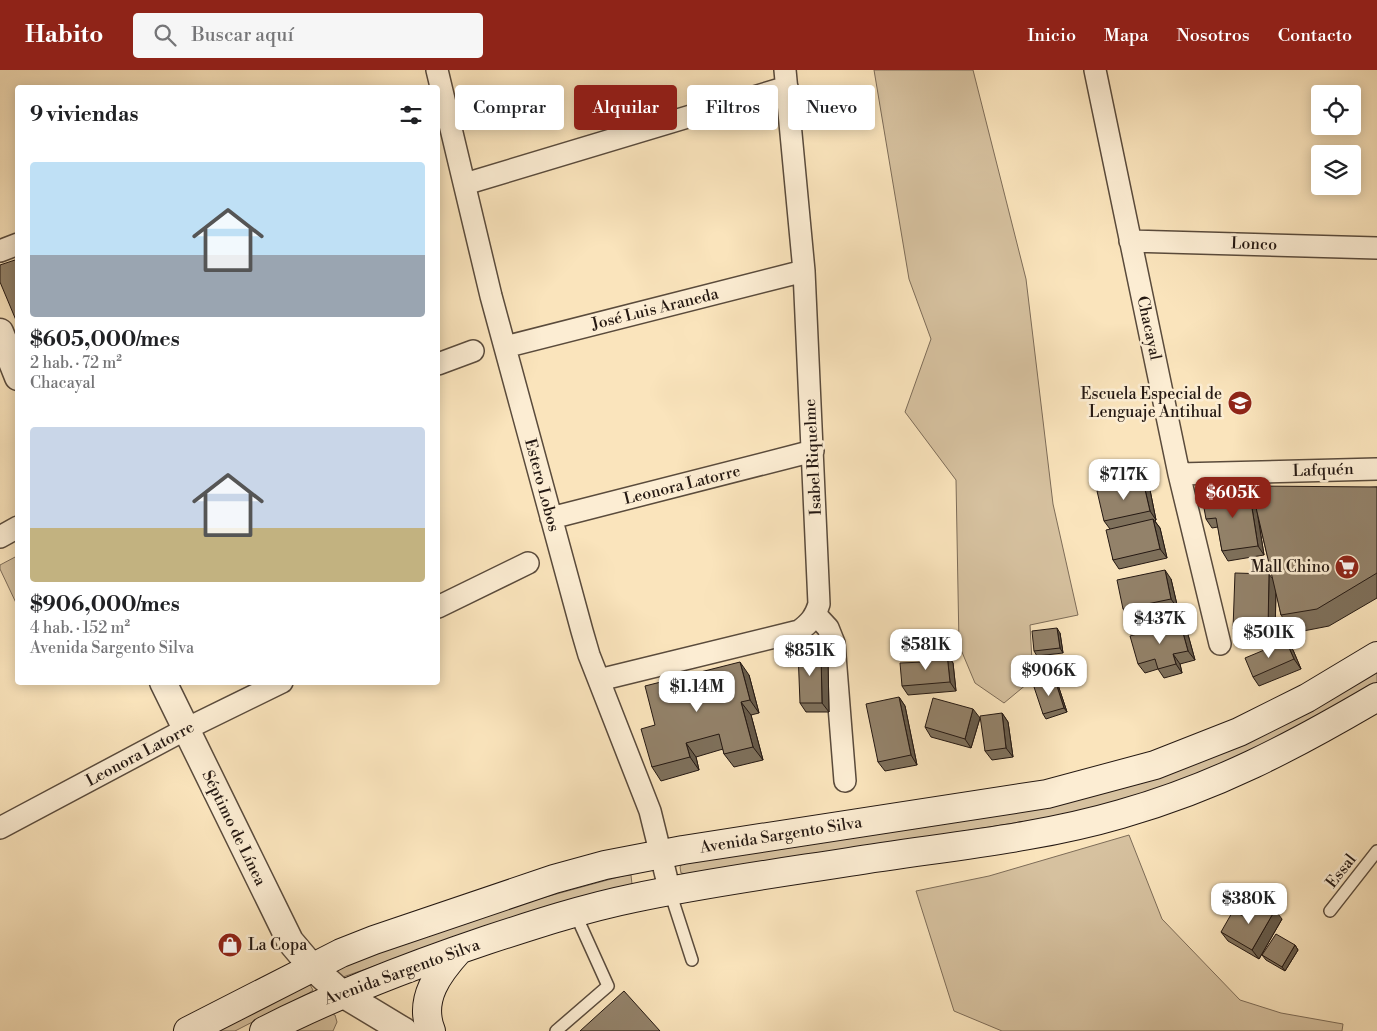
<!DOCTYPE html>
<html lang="es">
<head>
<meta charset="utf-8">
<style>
	:root { --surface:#fff; --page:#f6f6f6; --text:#202124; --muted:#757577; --accent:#8f2418 }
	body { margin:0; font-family:"Libre Bodoni",serif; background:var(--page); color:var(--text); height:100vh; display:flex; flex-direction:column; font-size:19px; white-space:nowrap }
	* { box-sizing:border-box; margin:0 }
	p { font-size:16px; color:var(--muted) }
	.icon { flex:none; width:28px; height:28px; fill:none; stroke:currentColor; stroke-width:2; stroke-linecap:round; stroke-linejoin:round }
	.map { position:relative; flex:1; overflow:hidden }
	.side { position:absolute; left:15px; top:15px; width:425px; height:600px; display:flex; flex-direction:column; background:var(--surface); border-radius:5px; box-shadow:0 2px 12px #0003 }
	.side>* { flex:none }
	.guide { position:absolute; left:455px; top:15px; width:475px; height:45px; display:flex; gap:10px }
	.controls { position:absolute; left:1311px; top:15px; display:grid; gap:10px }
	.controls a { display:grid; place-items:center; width:50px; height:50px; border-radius:5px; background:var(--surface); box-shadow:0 2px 12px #0003; font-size:25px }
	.price { position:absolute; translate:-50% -42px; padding:0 11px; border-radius:10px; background:#fff; color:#222; font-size:16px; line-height:32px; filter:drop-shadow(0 1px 2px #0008) }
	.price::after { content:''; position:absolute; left:50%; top:30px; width:15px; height:11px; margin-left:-8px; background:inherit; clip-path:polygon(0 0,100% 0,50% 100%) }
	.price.current { background:var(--accent); color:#fff }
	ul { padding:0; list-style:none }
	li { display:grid; align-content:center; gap:10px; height:265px; padding:0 15px }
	li span { display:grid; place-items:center; height:155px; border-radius:5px; color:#555 }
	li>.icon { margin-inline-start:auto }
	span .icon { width:90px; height:90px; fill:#fffc; stroke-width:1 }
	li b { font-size:21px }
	h2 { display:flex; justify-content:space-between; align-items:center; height:60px; padding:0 15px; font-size:21px }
	.pill { padding:0 18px; border-radius:5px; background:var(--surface); box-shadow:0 2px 12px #0003; font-size:18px; line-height:45px }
	.pill.current { background:var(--accent); color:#fff }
	header { display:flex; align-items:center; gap:30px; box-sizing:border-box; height:70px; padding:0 25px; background:var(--accent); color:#fff }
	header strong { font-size:24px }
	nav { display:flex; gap:28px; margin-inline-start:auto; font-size:18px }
	.search { width:350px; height:45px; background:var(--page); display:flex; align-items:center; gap:12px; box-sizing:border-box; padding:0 18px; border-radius:5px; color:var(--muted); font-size:19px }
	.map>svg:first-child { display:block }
	.green { fill:#d6c19f; stroke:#7d6c58 }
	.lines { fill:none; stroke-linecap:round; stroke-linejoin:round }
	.service-casing { stroke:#5a4b3c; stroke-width:14 }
	.minor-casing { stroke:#5a4b3c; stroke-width:24 }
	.tertiary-casing { stroke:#5a4b3c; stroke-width:29 }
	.secondary-casing { stroke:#241812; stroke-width:30 }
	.service { stroke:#fcedd3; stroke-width:11 }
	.minor { stroke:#fcedd3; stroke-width:21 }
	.tertiary { stroke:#fcedd3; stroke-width:26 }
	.secondary { stroke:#fcedd3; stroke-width:28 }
	.wall { fill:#7e705b; stroke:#241812 }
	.shaded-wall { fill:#675b4a; stroke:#241812 }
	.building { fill:#93826a; stroke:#241812 }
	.labels { text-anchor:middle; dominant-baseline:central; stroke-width:5; stroke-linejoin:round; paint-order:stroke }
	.street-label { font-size:16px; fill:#241812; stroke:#fcedd3 }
	.poi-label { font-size:16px; fill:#241812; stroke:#fcedd3; text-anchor:end }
</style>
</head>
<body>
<header>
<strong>Habito</strong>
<div class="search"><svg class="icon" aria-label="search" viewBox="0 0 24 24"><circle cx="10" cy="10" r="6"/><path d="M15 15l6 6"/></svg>Buscar aquí</div>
<nav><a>Inicio</a><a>Mapa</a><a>Nosotros</a><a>Contacto</a></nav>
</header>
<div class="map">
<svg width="1377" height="961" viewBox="0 0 1377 961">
	<rect width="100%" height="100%" fill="#fae4bc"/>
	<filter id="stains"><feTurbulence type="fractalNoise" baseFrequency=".004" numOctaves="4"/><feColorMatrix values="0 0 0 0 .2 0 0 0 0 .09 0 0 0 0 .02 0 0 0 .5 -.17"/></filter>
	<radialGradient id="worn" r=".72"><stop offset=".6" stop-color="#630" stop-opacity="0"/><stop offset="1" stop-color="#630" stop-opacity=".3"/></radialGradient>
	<path class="green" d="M874,0H973L1026,209L1053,434L1078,545L1030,555L1033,609L1004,633L975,613L959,575L956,410L905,342L931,269L909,209Z
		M17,486V535L0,499V495Z
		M1377,599V613C1323,644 1268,674 1211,699C1162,720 1109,734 1058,746L690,805L681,803L680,797L684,791L1019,741Z
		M1129,765L1162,849L1240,930L1281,943L1343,954L1342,961H1002L954,941L916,821L989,806Z
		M626,805H631L632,814L423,879L343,907H339L335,903L337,900C428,858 530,831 626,805Z
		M309,913L313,920L309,923L235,961H212Z
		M327,943L335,945L337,952L333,961H287Z"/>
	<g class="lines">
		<defs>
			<path id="service" d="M670,822L692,890
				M1330,841L1377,781
				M556,961L608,916L575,843"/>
			<path id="minor" d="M437,0L491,226L582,561L589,585L650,741L670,822
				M1095,0L1179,404L1220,574
				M465,114L787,17
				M1130,171L1377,178
				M0,181L18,174
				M505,277L804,201
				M438,294L473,281
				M1179,404L1377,399
				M551,448L813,381
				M0,467L18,457
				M438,537L528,493
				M816,545L828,558L834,573L845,711
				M599,610L799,561C810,553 815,547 819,534L804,201L785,0
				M0,758L186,659L282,612"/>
			<path id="tertiary" d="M0,262L18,307
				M163,612L290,871L312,897L341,923L404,961"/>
			<path id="secondary" d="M188,961L341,883L374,870L554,809L605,795L683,780L1047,724L1155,695L1239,662L1307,628L1377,586
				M264,961C336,924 410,896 487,870C536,854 585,838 634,828C705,813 778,803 849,792C940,777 1032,770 1121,744C1216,717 1292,677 1377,627
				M431,961C418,929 439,902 459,880"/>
		</defs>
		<use href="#service" class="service-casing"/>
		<use href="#minor" class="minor-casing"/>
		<use href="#tertiary" class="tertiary-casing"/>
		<use href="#secondary" class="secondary-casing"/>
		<use href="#service" class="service"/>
		<use href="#minor" class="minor"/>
		<use href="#tertiary" class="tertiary"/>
		<use href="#secondary" class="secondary"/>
	</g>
	<path class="wall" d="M1377,417V528L1329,556L1293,563L1281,545L1276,521L1275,569L1240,568L1233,559L1273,509L1258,447L1264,485L1228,491L1222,481L1218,457L1212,458L1206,449L1253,425Z
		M1150,420L1156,450L1155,451L1160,458L1167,488L1119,499L1113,490L1110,459L1104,451Z
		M1171,509L1178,539L1130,548L1123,539Z
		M1180,552L1187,561L1195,590L1180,594L1182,603L1164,608L1158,599L1145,603L1138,594Z
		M1060,563L1063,583L1037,586L1034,581Z
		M1293,580L1301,599L1259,616L1253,607Z
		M947,584L953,593L956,621L908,625L902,616L924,592Z
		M828,591L829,642H806L800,633Z
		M749,605L759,643L751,645L763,690L734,697L724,684L723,679L696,687L699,700L661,711L652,697L655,655Z
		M1055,610L1058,615L1067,642L1046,649L1043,644Z
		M899,627L905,636L917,695L885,701L878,692Z
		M1002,643L1008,652L1013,687L992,690L985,681Z
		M980,648L971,678L931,667L925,657Z
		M1282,849L1259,889L1228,871L1221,862Z
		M1295,875L1298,880L1285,901L1266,890L1262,885Z"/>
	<path class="shaded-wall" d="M1143,411L1150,420L1156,450L1150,441Z
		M1249,419L1255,428L1264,485L1258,476Z
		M1153,449L1160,458L1167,488L1160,479Z
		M1165,500L1171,509L1178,539L1171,529Z
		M1269,504L1276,513L1275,569L1268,560Z
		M1180,552L1187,561L1195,590L1188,581Z
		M1057,558L1060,563L1063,583L1060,578Z
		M1286,571L1293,580L1301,599L1294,589Z
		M821,581L828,591L829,642L822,633Z
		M947,584L953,593L956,621L950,612Z
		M1173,584L1180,594L1182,603L1176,594Z
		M740,592L749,605L759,643L750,630Z
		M1055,610L1058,615L1067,642L1064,638Z
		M899,627L905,636L917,695L911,685Z
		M741,632L751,645L763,690L753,677Z
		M973,639L980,648L971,678L965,669Z
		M1002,643L1008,652L1013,687L1006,678Z
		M686,673L696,687L699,700L690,687Z
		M1275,840L1282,849L1259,889L1252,880Z
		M1295,875L1298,880L1285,901L1282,897Z"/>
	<path class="building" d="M18,189V255L0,212V195Z
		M1143,411L1150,441L1104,451L1097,421Z
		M1251,416L1377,417V503L1317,539L1281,545Z
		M1249,419L1258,476L1222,481L1216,448L1206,449L1202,427Z
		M1153,449L1160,479L1113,490L1106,460Z
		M1165,500L1171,529L1123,539L1117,510Z
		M1235,503L1269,504L1268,560L1233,559Z
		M1180,552L1188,581L1173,584L1176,594L1158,599L1155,589L1138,594L1130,566Z
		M1057,558L1060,578L1034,581L1032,561Z
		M1286,571L1294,589L1253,607L1245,588Z
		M821,581L822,633H800L798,582Z
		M947,584L950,612L902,616L900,593L924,592L923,586Z
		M740,592L750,630L741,632L753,677L724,684L719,664L686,673L690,687L652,697L641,659L655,655L645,616Z
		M1055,610L1064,638L1043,644L1034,617Z
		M899,627L911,685L878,692L866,634Z
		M933,628L973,639L965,669L925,657Z
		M1002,643L1006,678L985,681L980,646Z
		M1257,830L1275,840L1252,880L1221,862L1233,841L1247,848Z
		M1276,864L1295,875L1282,897L1262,885Z
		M624,921L660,961H580Z"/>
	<defs>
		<symbol id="school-disc" viewBox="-11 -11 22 22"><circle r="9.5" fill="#8f2418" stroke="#fcedd3"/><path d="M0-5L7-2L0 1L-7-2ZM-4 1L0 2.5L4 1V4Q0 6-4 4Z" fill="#fff"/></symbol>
		<symbol id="supermarket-disc" viewBox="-11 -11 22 22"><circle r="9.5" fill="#8f2418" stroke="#fcedd3"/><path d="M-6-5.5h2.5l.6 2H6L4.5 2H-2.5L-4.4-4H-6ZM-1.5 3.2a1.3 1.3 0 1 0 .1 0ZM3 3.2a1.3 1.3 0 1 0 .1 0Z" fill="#fff"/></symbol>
		<symbol id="shop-disc" viewBox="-11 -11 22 22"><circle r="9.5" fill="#8f2418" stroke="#fcedd3"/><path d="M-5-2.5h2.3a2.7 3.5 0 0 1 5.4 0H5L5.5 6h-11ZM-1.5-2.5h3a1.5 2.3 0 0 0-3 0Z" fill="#fff"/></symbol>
	</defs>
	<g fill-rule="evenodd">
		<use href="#school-disc" x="1226" y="319" width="28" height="28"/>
		<use href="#supermarket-disc" x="1333" y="483" width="28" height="28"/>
		<use href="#shop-disc" x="216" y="861" width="28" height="28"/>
	</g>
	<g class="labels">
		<g class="street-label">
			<text transform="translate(1254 174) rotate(2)">Lonco</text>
			<text transform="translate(655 239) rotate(-14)">José Luis Araneda</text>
			<text transform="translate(1149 258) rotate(78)">Chacayal</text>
			<text transform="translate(813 387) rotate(-93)">Isabel Riquelme</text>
			<text transform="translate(1323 400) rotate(-2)">Lafquén</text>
			<text transform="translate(542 415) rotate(75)">Estero Lobos</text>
			<text transform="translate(682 415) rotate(-14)">Leonora Latorre</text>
			<text transform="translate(140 684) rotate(-28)">Leonora Latorre</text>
			<text transform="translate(234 758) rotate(64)">Séptimo de Línea</text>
			<text transform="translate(781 765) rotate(-9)">Avenida Sargento Silva</text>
			<text transform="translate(1341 801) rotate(-52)">Essal</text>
			<text transform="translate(402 902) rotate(-20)">Avenida Sargento Silva</text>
		</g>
		<g class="poi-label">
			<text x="1222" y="324">Escuela Especial de<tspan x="1222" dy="18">Lenguaje Antihual</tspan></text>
			<text x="1330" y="497">Mall Chino</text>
			<text x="248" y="875" text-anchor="start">La Copa</text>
		</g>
	</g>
	<rect width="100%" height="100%" filter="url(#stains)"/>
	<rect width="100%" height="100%" fill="url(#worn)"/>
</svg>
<div class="controls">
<a><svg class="icon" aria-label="locate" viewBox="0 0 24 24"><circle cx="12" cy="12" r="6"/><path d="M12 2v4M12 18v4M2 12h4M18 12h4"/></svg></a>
<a><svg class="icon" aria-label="layers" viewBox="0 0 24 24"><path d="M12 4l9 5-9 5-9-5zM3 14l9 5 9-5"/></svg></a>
</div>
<b class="price" style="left:1124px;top:431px">$717K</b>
<b class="price current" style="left:1233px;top:449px">$605K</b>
<b class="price" style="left:1160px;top:575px">$437K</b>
<b class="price" style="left:1269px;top:589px">$501K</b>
<b class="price" style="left:926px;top:601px">$581K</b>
<b class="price" style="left:810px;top:607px">$851K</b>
<b class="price" style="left:1049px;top:627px">$906K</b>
<b class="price" style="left:697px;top:643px">$1.14M</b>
<b class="price" style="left:1249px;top:855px">$380K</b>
<div class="guide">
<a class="pill">Comprar</a>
<a class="pill current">Alquilar</a>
<a class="pill">Filtros</a>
<a class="pill">Nuevo</a>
</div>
<section class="side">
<h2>9 viviendas<svg class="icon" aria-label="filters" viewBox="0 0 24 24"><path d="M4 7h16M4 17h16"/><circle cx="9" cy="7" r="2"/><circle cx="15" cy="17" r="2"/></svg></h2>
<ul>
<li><span style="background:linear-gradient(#bfe0f5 60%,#9aa5b1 0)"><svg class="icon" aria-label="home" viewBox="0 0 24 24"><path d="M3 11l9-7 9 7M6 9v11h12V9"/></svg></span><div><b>$605,000/mes</b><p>2 hab. · 72 m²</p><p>Chacayal</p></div></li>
<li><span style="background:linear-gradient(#c9d6e8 65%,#c2b280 0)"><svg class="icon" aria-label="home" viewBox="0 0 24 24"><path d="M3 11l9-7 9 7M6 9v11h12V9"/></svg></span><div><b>$906,000/mes</b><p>4 hab. · 152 m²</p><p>Avenida Sargento Silva</p></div></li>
</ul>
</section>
</div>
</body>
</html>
